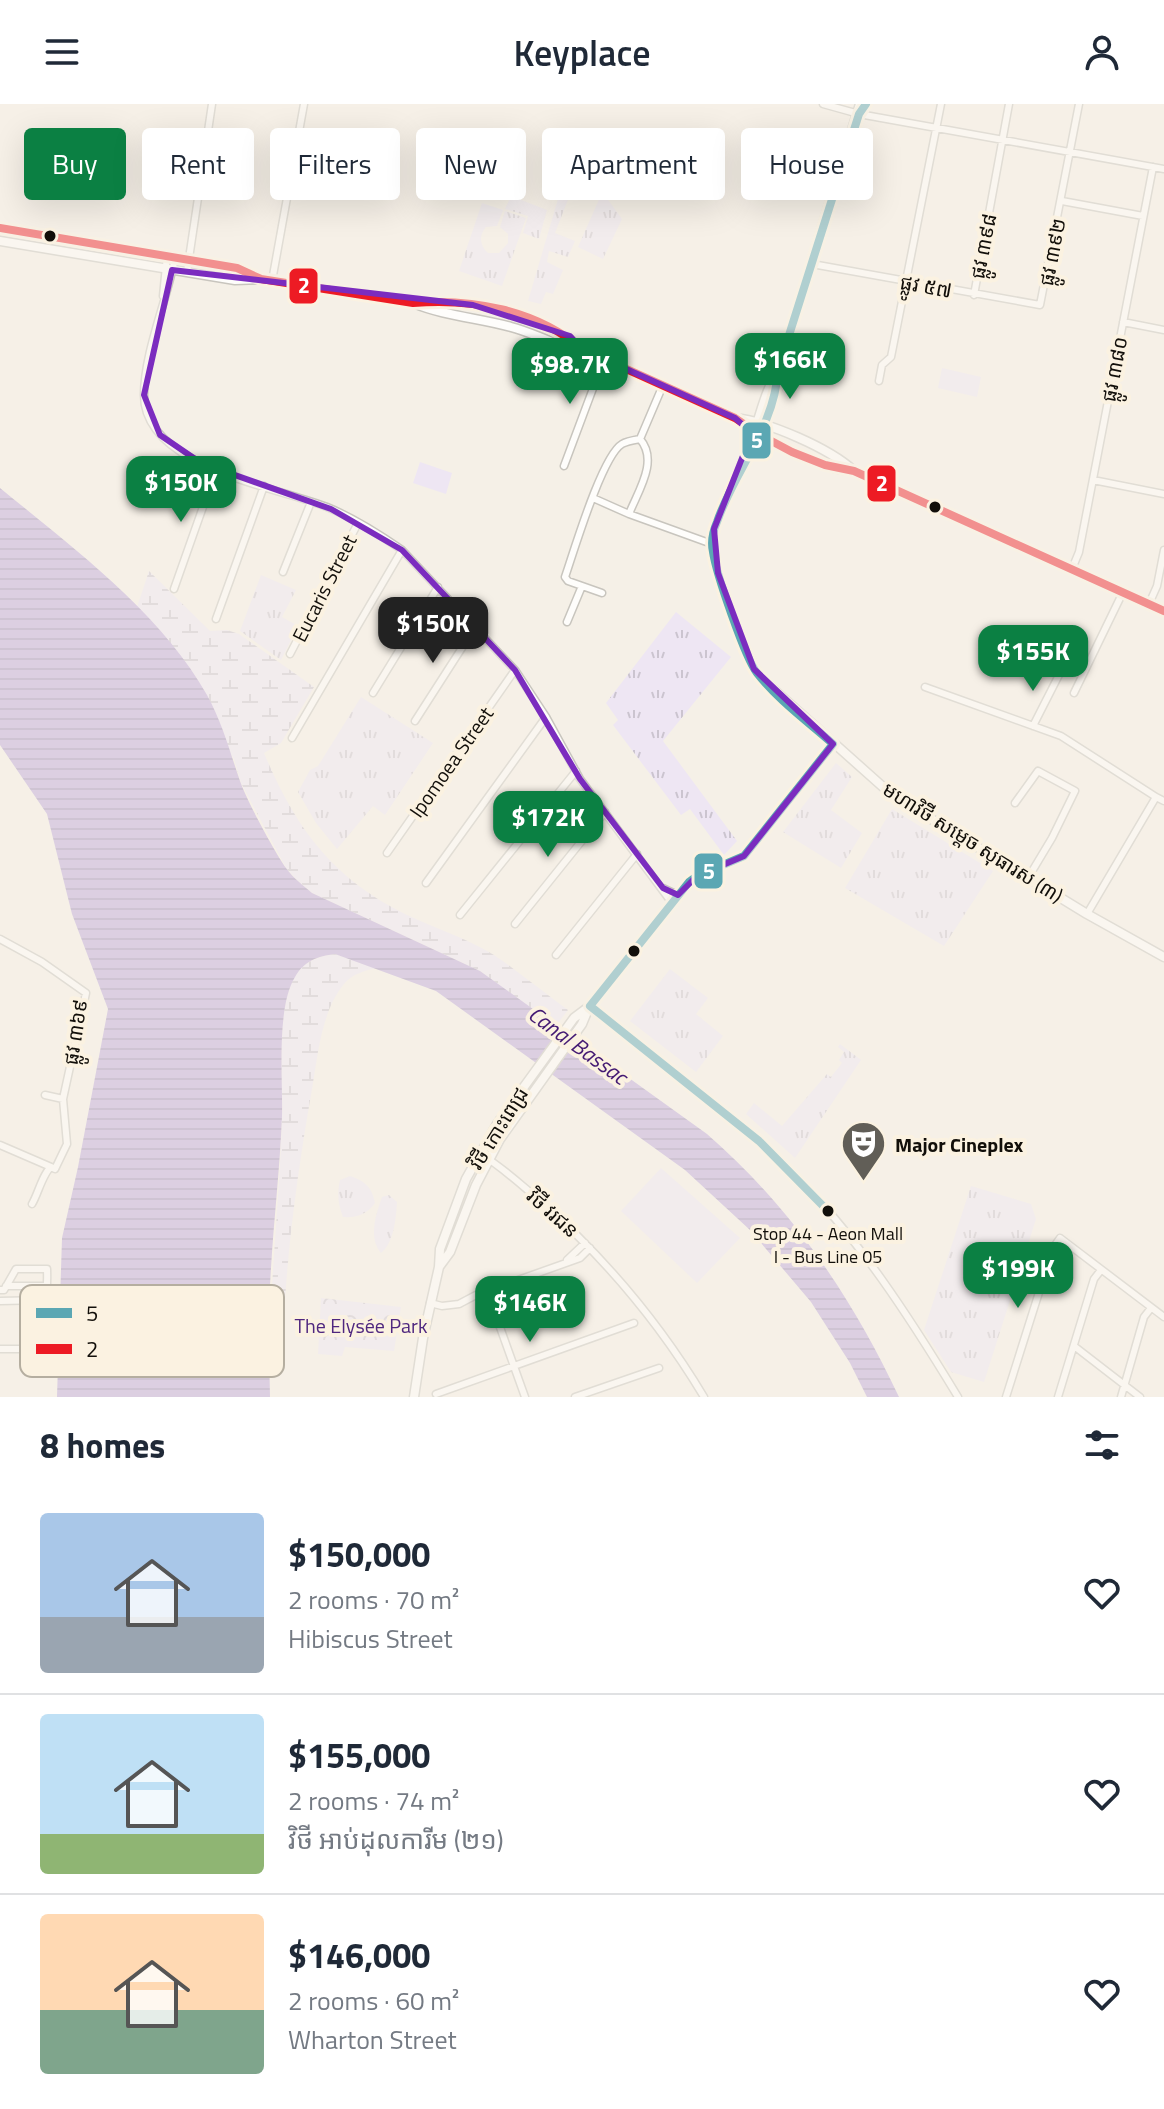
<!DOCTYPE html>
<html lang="en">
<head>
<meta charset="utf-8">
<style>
	:root { --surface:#fff; --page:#f6f6f7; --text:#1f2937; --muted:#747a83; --line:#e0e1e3; --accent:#0b8043 }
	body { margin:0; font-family:"Titillium Web","Noto Sans Khmer",sans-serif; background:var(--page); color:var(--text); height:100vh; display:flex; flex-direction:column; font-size:30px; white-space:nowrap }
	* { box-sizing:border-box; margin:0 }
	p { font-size:26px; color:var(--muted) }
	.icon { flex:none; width:44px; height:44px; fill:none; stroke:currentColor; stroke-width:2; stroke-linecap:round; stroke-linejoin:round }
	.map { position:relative; height:1293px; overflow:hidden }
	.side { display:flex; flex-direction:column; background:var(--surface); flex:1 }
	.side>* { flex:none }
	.banner { position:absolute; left:24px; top:24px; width:1116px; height:72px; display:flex; gap:16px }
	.price { position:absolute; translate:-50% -68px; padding:0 18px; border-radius:16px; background:var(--accent); color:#fff; font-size:26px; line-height:52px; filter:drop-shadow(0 2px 4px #0008) }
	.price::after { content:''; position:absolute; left:50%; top:48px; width:24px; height:18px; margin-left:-12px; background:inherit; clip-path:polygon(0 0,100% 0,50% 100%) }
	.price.active { background:#222; color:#fff }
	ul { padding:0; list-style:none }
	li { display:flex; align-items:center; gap:24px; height:200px; padding:0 40px }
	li+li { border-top:2px solid var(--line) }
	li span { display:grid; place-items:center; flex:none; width:224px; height:160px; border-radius:8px; color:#555 }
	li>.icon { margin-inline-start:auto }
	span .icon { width:96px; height:96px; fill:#fffc; stroke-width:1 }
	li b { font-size:34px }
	h2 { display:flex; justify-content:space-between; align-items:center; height:96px; padding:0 40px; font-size:34px }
	.tag { padding:0 28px; border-radius:8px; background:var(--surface); box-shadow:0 8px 32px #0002; font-size:28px; line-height:72px }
	.tag.active { background:var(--accent); color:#fff }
	header { display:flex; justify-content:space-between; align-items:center; height:104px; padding:0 40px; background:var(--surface); font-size:36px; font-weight:600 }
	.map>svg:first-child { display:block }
	.grass { fill:url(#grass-tufts) }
	.wetland { fill:url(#wetland-marsh) }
	.park { fill:url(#park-crowns) }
	.pitch { fill:#eee6f3 }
	.water { fill:url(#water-rules) }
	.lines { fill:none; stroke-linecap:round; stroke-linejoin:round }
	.minor-casing { stroke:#c8c5be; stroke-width:9 }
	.major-casing { stroke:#c8c5be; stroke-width:11 }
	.minor { stroke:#fefdfb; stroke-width:6 }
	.major { stroke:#fefdfb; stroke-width:8 }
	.bus-1-casing { stroke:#fbf2e1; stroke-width:14 }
	.bus-2-casing { stroke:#fbf2e1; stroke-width:14 }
	.bus-1 { stroke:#5ba7b3; stroke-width:8 }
	.bus-2 { stroke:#ed1b24; stroke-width:8 }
	.marked { fill:none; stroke:#7b2cbf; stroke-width:6; stroke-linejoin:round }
	.bus-dot { fill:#120f0a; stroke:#fbf2e1; stroke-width:3 }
	.labels { text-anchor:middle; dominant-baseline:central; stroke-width:8; stroke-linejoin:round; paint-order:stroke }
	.bus-label { font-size:18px; fill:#120f0a; stroke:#fbf2e1 }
	.street-label { font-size:20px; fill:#120f0a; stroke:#fbf2e1 }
	.poi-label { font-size:20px; font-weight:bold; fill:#120f0a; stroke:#fbf2e1; text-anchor:start }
	.park-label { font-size:20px; fill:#4f277f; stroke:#fbf2e1 }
	.water-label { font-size:22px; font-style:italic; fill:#441a73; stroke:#fbf2e1 }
	.key { fill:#fbf2e1; stroke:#b5aea0; stroke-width:2 }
	.key-label { font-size:22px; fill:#120f0a }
	.line-badge { stroke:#fbf2e1; stroke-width:3 }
	.badge-label { font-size:22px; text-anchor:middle; font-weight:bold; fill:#fff }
</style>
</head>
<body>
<header><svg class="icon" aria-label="menu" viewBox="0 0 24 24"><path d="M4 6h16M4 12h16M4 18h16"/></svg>Keyplace<svg class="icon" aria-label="person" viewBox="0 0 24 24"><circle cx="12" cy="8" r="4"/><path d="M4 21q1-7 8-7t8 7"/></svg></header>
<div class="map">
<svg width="1164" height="1293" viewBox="0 0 1164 1293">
	<defs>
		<pattern id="grass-tufts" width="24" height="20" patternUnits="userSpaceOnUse" patternTransform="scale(2)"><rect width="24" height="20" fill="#eee6f3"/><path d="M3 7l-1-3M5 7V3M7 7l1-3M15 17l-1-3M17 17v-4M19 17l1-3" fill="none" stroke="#cbc4cf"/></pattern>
		<pattern id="wetland-marsh" width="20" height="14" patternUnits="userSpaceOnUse" patternTransform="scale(2)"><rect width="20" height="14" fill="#eee6f3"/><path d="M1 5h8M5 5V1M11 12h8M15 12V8" fill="none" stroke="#cbc4cf"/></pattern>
		<pattern id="park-crowns" width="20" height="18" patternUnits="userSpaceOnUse" patternTransform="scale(2)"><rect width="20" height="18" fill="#eee6f3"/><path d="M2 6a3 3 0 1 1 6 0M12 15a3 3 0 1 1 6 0" fill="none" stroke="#cbc4cf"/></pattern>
		<pattern id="water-rules" width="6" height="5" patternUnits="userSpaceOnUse" patternTransform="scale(2)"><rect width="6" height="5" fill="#bca7da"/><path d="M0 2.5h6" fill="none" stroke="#a18fba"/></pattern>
	</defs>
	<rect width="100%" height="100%" fill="#f5f0e7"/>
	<path class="grass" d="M570,72L590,79L592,86L588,93L571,88L555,129L575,137L568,153L549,147L547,158L563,166L553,190L546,188L541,200L528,197L563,78Z
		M601,91L606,93L622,115L603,155L578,143Z
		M511,92L547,106L539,135L523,129L528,112L505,105Z
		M482,99L503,106L497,122L486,123C479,131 479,141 488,149H499L508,139V130L500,123L505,107L526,114L502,182L459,167Z
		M261,471L296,486L282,513L298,522L281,556L240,527Z
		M676,508L731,553L663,637L737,737L724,751L690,705L681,711L613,621L618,616L606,599Z
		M361,593L433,639L385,711L373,702L337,745L316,719L298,688L310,666L318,662Z
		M836,659L852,673L831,706L862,729L841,764L783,728Z
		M892,705L993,767L944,842L845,784Z
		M670,865L708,894L696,910L723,932L696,968L630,917Z
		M840,940L861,956L795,1054L746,1010L754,999L782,1022L827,970L831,973L842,959L839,956L844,948L838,943Z
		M350,1072C365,1077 372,1083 375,1099C367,1110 358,1114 343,1113C338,1101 337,1089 340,1076Z
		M971,1082L1031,1100L1036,1115L984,1278L951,1268L924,1226Z
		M389,1091L397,1098C396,1114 394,1139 381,1149C368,1134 376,1110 382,1093Z"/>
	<path class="wetland" d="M149,467L210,527L227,526L239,530L314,583L281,639L264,649C295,723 332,774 405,810C434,824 467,834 494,851C519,868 543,888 568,906L555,923L480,867L312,789L298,777L286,764L241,679L234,655L137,503Z
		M335,850L376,864C364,867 352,870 344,880C321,908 318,951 312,985C296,1076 284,1168 282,1260L269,1249C271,1169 280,1090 282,1011C283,974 276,904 295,872C305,857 318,852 335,850Z"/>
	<path class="park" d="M321,1194L401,1203L394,1247L345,1243L342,1252L318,1250Z"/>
	<path class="pitch" d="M942,264L981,273L977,293L938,284Z
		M420,358L452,369L446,390L413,379Z
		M661,1064L740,1134L697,1179L621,1107Z"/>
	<path class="water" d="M0,384C71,442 162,510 207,591C222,618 230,648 240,677C247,697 273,745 286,764C293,774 303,781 312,789L480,867L707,1030C791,1103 852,1193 899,1293H867L850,1259L811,1198L750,1126L685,1066L436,887L335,850C318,852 304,857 295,873C276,904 283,974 282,1012C280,1063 274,1114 271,1164C268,1207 269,1250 270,1293H57L62,1134L78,1063L108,905L72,810L47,710L0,641Z"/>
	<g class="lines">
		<defs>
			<path id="minor" d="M823,0L859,10L1164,65
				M1062,97L1143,112
				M175,154C167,196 144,249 144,291C144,363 276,383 327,403C354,414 379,430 402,446L515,566L546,613L580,675L672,799
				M812,160L1040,201L1079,0
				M187,168L212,0
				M272,177L304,0
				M974,191L1009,0
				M163,192L167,152
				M1123,218L1164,226
				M879,277L882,261L891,253L941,0
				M640,335C659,357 638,387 629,410L712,440
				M640,335L663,281
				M564,362L604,255
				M1093,376L1164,390
				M593,394L629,410
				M1072,465L1079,448L1153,63
				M283,468L311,398
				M174,485L216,366
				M602,489L568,477L565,473C574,447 602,352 622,340C627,337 634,336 640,335
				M1149,500L1157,482L1164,446
				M216,515L264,382
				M567,518L582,482
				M290,550L358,419
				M1021,555L1033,534L1047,540V546L1052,551L1048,559L1061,567L1033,622
				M925,583L1061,632L1156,693
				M373,589L438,483
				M1074,589L1123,488
				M415,617L476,522
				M292,634L402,446
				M1015,699L1038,667L1075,687L1052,734L1028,774
				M387,749L515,566
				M426,779L546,613
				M663,784L678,791
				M1087,810L1156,693L1164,697
				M460,811L576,667
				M515,820L605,708
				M0,835L42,858L86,889L63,995L67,1040L55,1065L51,1063C43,1069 38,1090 32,1100
				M556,851L637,750
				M590,902C658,956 731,1007 792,1068C858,1133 910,1214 958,1293
				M45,991L63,995
				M0,1041L51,1063
				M479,1049C501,1062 519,1079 538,1095C603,1152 659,1218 704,1293
				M567,1156L585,1139
				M6,1182H46
				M0,1186H4L16,1165H47C48,1193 45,1222 29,1245H0
				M487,1187L525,1293
				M0,1197L45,1196
				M430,1199L442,1202L459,1200L476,1191L580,1154L590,1144
				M1074,1242L1140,1293
				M436,1290L634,1219
				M575,1293L659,1264
				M1006,1293L1053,1144L1060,1134L1164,1213
				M1058,1293L1094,1175L1101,1166
				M1121,1293L1144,1213L1151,1204"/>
			<path id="major" d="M860,0L778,266C762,293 758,323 746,352C736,378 718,404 713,432C708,459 745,553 762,575L892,691L1087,810L1164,853
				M0,124L237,164L258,174
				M0,137L235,176L261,175L413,199C445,212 478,214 511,223C535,229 556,243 582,245L735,314C769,318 829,344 854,367L1164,507
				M414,199C461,192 548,210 581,245
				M736,314C760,336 820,365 853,367
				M758,336L777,286L778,270
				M439,1163L450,1148L476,1081L500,1035L582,920L589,903
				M414,1293L423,1234L439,1163L440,1145L466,1075L497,1020L574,914L590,902L689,778L697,772L744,752L833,640"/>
		</defs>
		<use href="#minor" class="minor-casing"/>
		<use href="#major" class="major-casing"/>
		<use href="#minor" class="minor"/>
		<use href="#major" class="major"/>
		<defs>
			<path id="bus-1" d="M833,640C807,617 778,596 757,569C745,554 716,469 713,448C711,439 713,427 717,418C735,365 775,323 778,266L859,10L866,0
				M590,902L689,778L697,772L744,752L833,640
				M590,902L759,1037L828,1107"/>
			<path id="bus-2" d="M0,124L237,164L261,175L413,199C472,194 536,206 582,245L735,314L760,331L792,348L825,361L854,367L1164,507"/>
		</defs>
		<use href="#bus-1" class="bus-1-casing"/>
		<use href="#bus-2" class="bus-2-casing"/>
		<use href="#bus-1" class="bus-1"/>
		<use href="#bus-2" class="bus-2"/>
	</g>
	<path d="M0 0H1164V1293H0ZM172,166L473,201L570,232L582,245L735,314L752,329L714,425L718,469L754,565L833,640L744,752L697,772L678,791L663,784L580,675L515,566L402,446L331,405L201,359L160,331L144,291Z" fill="#f5f0e7" fill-opacity=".55" fill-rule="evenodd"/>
	<path class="marked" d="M172,166L473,201L570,232L582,245L735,314L752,329L714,425L718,469L754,565L833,640L744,752L697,772L678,791L663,784L580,675L515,566L402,446L331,405L201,359L160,331L144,291Z"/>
	<defs>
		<symbol id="theatre-pin" viewBox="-11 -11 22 30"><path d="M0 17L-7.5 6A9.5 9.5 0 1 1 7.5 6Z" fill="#615e57" stroke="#fbf2e1"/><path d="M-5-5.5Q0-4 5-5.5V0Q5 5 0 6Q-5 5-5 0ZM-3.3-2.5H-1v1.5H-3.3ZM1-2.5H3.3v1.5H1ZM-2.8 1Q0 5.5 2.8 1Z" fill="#fff"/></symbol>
	</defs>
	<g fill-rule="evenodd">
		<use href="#theatre-pin" x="838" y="1014" width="51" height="69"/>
	</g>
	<g class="bus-dot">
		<circle cx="50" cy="132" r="7"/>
		<circle cx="935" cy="403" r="7"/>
		<circle cx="634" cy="847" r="7"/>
		<circle cx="828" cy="1107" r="7"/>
	</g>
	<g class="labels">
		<g class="bus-label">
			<text x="828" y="1129">Stop 44 - Aeon Mall<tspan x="828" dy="23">I - Bus Line 05</tspan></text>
		</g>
		<g class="street-label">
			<text transform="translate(983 142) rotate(-79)">ផ្លូវ ៣៩៨</text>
			<text transform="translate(1052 148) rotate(-79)">ផ្លូវ ៣៩២</text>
			<text transform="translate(926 182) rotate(10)">ផ្លូវ ៥៧</text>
			<text transform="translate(1114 265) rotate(-79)">ផ្លូវ ៣៨០</text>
			<text transform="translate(324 484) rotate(-63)">Eucaris Street</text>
			<text transform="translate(451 658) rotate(-55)">Ipomoea Street</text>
			<text transform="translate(973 738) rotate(32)">មហាវិថី សម្តេច សុធារស (៣)</text>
			<text transform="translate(75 928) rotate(-81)">ផ្លូវ ៣៦៩</text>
			<text transform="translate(498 1024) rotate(-58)">វិថី កោះពេជ្រ</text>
			<text transform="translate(553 1109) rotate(42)">វិថី វរជន</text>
		</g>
		<g class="poi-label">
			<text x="895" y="1040">Major Cineplex</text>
		</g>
		<g class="park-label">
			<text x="361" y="1221">The Elysée Park</text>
		</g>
		<g class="water-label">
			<text transform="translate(578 941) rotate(36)">Canal Bassac</text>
		</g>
	</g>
	<rect x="20" y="1181" width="264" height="92" rx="12" class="key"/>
	<rect x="36" y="1204" width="36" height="10" fill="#5ba7b3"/>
	<rect x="36" y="1240" width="36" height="10" fill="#ed1b24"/>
	<g class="key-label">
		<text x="86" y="1217">5</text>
		<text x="86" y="1253">2</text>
	</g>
	<g class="line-badge">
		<rect x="288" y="163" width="31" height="38" rx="8" fill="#ed1b24"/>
		<rect x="741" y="317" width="31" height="39" rx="8" fill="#5ba7b3"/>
		<rect x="866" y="360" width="31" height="39" rx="8" fill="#ed1b24"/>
		<rect x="693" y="748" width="31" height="38" rx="8" fill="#5ba7b3"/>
	</g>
	<g class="badge-label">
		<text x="304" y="189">2</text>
		<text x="757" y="344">5</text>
		<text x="882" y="387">2</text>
		<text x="709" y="775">5</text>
	</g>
</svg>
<b class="price" style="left:790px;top:297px">$166K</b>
<b class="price" style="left:570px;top:302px">$98.7K</b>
<b class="price" style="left:181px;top:420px">$150K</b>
<b class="price active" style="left:433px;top:561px">$150K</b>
<b class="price" style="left:1033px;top:589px">$155K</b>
<b class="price" style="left:548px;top:755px">$172K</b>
<b class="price" style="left:1018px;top:1206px">$199K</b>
<b class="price" style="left:530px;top:1240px">$146K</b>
<div class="banner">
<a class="tag active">Buy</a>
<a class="tag">Rent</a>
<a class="tag">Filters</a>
<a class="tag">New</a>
<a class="tag">Apartment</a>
<a class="tag">House</a>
</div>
</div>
<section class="side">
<h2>8 homes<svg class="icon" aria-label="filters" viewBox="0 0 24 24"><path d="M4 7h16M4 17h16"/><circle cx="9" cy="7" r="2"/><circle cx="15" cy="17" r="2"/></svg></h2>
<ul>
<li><span style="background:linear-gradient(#a9c7e8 65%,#9aa5b1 0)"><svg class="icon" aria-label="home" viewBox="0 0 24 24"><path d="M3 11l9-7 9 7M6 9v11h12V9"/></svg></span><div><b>$150,000</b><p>2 rooms · 70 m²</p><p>Hibiscus Street</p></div><svg class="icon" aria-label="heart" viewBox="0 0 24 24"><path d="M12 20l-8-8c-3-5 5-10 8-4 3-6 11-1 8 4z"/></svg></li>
<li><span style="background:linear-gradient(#bfe0f5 75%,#8fb573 0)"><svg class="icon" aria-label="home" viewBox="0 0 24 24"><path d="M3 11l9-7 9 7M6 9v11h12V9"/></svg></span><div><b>$155,000</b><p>2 rooms · 74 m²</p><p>វិថី អាប់ដុលការីម (២១)</p></div><svg class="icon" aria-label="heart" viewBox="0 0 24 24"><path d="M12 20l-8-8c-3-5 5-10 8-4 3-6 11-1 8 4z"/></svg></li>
<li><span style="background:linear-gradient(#ffd9b3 60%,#7fa58c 0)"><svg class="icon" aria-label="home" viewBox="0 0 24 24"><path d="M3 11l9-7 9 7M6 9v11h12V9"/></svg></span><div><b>$146,000</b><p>2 rooms · 60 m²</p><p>Wharton Street</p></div><svg class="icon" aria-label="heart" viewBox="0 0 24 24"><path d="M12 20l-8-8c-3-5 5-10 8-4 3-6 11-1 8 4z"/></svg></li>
</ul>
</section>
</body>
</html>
